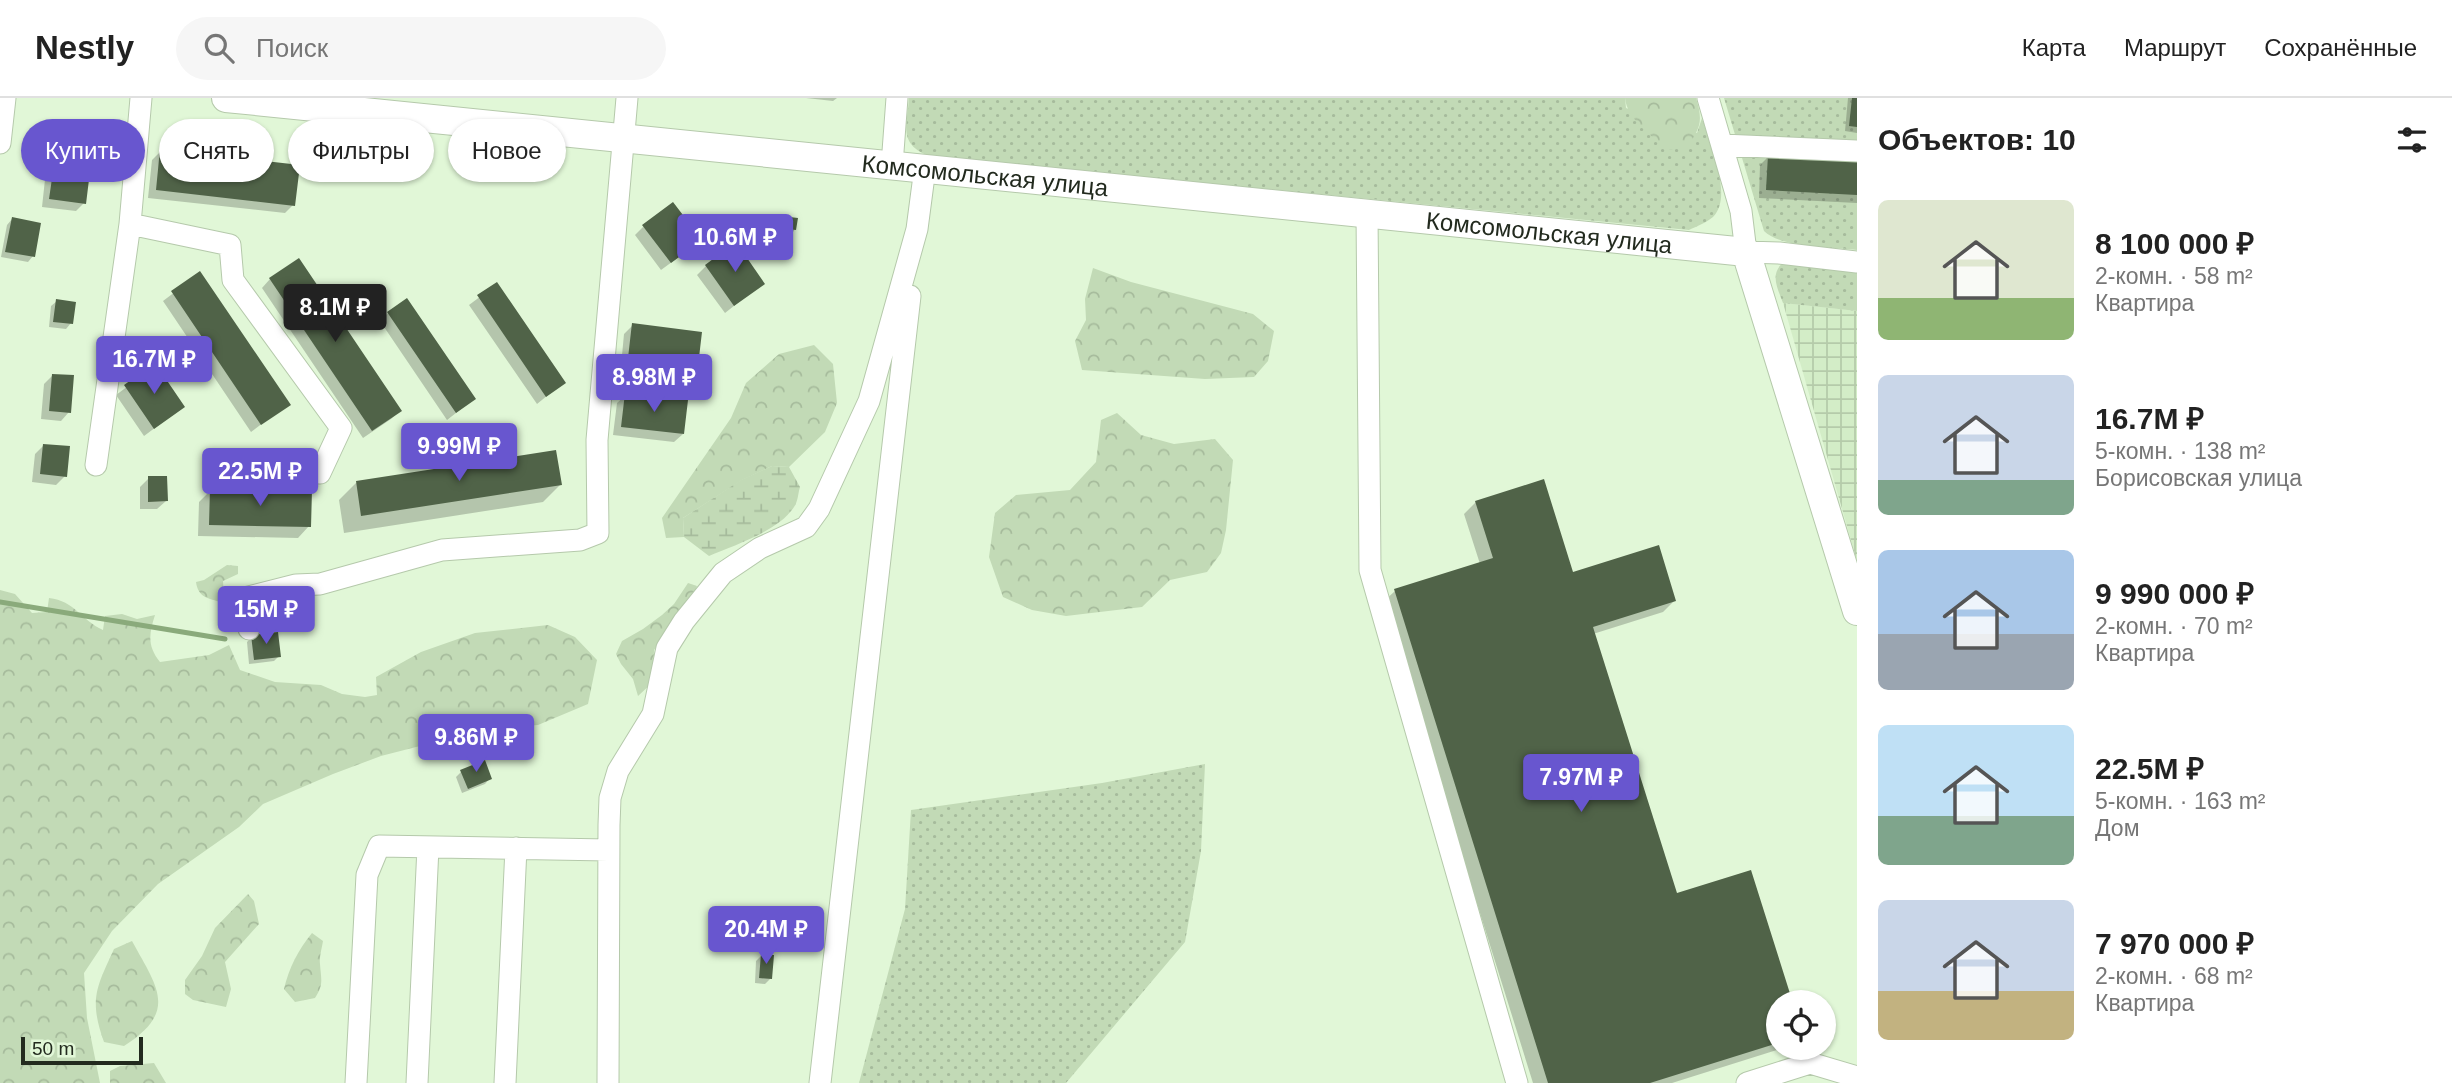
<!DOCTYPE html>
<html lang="ru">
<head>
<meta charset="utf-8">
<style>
	:root { --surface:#fff; --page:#f6f6f6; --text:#222; --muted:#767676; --line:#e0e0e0; --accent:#6856cf }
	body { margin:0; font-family:Helvetica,sans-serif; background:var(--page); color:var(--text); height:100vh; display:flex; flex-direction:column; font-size:26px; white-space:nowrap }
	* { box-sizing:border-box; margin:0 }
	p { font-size:23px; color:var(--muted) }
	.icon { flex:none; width:38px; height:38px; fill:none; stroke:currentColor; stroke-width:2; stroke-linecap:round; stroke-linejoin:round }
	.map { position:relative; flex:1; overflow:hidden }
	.drawer { display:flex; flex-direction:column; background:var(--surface); width:595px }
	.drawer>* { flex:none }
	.guide { position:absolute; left:21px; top:21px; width:665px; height:63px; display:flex; gap:14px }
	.controls { position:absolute; left:1766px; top:892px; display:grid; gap:14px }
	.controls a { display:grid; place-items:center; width:70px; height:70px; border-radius:50%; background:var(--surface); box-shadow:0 2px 5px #0004; font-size:35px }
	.scale { position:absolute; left:21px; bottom:18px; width:122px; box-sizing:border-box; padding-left:7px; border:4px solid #222a1e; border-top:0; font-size:19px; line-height:24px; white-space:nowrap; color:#222a1e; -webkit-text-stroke:5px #e1f7d7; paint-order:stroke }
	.price { position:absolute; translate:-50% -60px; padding:0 16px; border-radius:7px; background:var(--accent); color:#fff; font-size:23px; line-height:46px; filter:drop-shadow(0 2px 4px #0008) }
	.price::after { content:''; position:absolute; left:50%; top:42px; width:21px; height:16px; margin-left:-10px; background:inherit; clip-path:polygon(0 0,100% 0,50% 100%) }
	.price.current { background:#222; color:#fff }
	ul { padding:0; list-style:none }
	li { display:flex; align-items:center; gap:21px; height:175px; padding:0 21px }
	li span { display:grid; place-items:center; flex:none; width:196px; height:140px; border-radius:10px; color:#555 }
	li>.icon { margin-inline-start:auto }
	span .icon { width:84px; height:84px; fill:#fffc; stroke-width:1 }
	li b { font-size:30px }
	h2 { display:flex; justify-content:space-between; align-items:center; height:84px; padding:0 21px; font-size:30px }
	.pill { padding:0 24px; border-radius:32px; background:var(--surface); box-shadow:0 2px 5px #0004; font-size:24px; line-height:63px }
	.pill.current { background:var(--accent); color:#fff }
	header { display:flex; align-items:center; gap:42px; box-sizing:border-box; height:98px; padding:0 35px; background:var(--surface); border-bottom:2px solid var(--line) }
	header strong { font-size:33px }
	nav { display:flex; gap:38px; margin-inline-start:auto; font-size:24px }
	.search { width:490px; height:63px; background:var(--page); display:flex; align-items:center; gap:18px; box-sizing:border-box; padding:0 24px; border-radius:38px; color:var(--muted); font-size:26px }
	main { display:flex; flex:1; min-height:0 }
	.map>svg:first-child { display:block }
	.industrial { fill:url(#industrial-grid) }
	.grass { fill:url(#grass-dots) }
	.forest { fill:url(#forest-crowns) }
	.wetland { fill:url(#wetland-marsh) }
	.shadow { fill:#0003 }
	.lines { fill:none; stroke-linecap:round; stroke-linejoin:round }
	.stream { stroke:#8aaa7b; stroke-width:5 }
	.building { fill:#506348 }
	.minor-casing { stroke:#b5c9ab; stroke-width:23 }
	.major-casing { stroke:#b5c9ab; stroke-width:30 }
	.minor { stroke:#fff; stroke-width:21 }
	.major { stroke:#fff; stroke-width:28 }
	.labels { text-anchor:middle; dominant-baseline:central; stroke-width:7; stroke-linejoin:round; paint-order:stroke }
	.street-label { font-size:24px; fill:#222a1e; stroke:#e1f7d7 }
</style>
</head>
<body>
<header>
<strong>Nestly</strong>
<div class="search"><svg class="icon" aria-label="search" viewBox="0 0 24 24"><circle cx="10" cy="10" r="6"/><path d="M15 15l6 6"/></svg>Поиск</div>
<nav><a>Карта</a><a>Маршрут</a><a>Сохранённые</a></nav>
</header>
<main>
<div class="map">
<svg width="1857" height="985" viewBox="0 0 1857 985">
	<defs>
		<pattern id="industrial-grid" width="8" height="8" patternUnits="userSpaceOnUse" patternTransform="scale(1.75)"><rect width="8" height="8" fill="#d3edc7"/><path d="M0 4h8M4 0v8" fill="none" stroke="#b5cbaa"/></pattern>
		<pattern id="grass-dots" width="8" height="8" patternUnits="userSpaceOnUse" patternTransform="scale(1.75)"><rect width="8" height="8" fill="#c2dab6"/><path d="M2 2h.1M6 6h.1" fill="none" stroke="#a6bb9c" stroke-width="1.8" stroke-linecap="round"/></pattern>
		<pattern id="forest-crowns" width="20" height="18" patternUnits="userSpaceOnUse" patternTransform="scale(1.75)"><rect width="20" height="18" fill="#c2dab6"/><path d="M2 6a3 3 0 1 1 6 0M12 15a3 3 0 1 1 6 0" fill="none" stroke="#a6bb9c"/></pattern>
		<pattern id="wetland-marsh" width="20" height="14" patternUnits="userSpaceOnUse" patternTransform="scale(1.75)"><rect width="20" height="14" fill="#c2dab6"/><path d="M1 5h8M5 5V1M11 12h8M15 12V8" fill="none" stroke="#a6bb9c"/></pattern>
	</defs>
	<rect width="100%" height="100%" fill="#e1f7d7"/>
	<path class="industrial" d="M1783,205L1857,213V463Z"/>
	<path class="grass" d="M909,0H1625L1626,10L1697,35L1702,20C1709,44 1734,98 1713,119C1706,125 1697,128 1689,132L929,58C898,46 907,28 909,0Z
		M1724,0H1857V152C1833,149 1781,150 1764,133Z
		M1785,163L1857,171V213L1783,205C1777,189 1769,175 1785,163Z
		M1205,666L1201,753L1185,844L1066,985H859L905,811L911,712L1102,685Z"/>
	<path class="forest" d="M1625,0H1696C1703,23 1701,29 1687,49L1668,52C1652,38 1627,21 1625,0Z
		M1093,170L1131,184L1253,216L1274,233L1268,263L1254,279L1205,281L1082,272L1075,243L1086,222L1085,201Z
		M814,247L833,266L837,305L825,334L789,369L772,368L742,382L683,420L684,439L666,440L662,420L731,320L746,285L779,256Z
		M1117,315L1141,337L1174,346L1215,341L1233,362L1226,432L1221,455L1207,474L1170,482L1142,509L1066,518L1032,512L1003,499L989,459L995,415L1016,397L1070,392L1096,364L1101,322Z
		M227,467L238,468V476L223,483L224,497L222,504C208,501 198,499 196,484L204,482Z
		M688,485L697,488L692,501L654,552L653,584L638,598L633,581L621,566L616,556L622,543L643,531L662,517L674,506Z
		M0,492L15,496L32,515L47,514L49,500C75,503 81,522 103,532L105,518L122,516L137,521L155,517C149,536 147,548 160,564L209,557L229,547L240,572L275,584L321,587L342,596L365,599L377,597L376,579L421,554L475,535L548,527L575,539L597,562L588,606L538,627L496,630L416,649L381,658L333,676L263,706L239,729L158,786L112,833L84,875L87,920L100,985H0Z
		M248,796L254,803L259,826L225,864L231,891L226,909L193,902L185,896V882L202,858L215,830Z
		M312,835L323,843C322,850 319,859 320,866C321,881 324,887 315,900L295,904L284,891C289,870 298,852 312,835Z
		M132,843C157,889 179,913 124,948L104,944C89,902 96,890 114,851Z
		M154,965L166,985H110V973L120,968Z"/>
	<path class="wetland" d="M772,368L789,369L800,389C798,395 798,404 794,409C779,433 734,447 709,458L684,439L683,420L741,382Z"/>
	<path class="shadow" d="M806,0H837L833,3Z
		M1848,0H1857V35L1845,33Z
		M161,53L293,107L285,115L148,100L152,62Z
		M56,55L84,105L76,113L42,109L47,63Z
		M1769,58L1857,63V105L1759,100L1760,67Z
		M781,120L795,131L793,134L778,132Z
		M12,121L33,158L28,164L1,159L7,127Z
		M643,129L691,150L661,172L635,137Z
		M706,168L763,185L725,215L697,177Z
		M200,175L288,306L251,334L163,203Z
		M270,181L400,313L391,321L363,340L262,190Z
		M497,186L564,284L537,306L469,207Z
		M57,203L71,225L66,231L49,229L51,208Z
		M388,215L474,301L447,322L380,223Z
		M633,227L697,267L688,276L621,268L624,236Z
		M155,268L183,309L144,338L116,297Z
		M52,278L69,314L61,323L41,321L44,286Z
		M626,297L683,336L674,344L613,337L617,305Z
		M44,347L65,378L56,387L32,384L35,356Z
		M149,380L166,403L157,411H140V389Z
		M356,385L560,387L543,404L344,435L339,402Z
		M211,392L309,428L298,440L198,438L199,404Z
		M1476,404L1572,476L1674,503L1663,514L1593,536L1675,798L1778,905V950H1783L1672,985H1533L1383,504L1395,493L1480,466L1464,416Z
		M252,539L279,558L274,563L249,566L247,544Z
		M461,674L490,680L485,686L462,695L456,679Z
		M761,858L771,880L765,886L755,885L756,863Z"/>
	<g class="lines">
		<path class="stream" d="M0,504L225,541"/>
	</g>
	<path class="building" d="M1852,0H1857V29L1849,28Z
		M160,51L300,67L295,108L156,92Z
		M56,53L92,57L86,106L49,101Z
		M1768,57L1857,62V97L1766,92Z
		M673,104L702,142L671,165L642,127Z
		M781,118L798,120L796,132L779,130Z
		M12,119L41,125L35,159L5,154Z
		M736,144L765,186L734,208L705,167Z
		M299,160L402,313L372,333L269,180Z
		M200,173L291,307L261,327L171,193Z
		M497,184L566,285L546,299L477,197Z
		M407,200L476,301L456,315L387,214Z
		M56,201L76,204L73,226L53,224Z
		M632,225L702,234L698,268L628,260Z
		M155,265L185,309L154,331L124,287Z
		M52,276L74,277L71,315L49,313Z
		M625,295L688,302L684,336L621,329Z
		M43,346L70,348L67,379L40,376Z
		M556,352L562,387L361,418L356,383Z
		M148,378H167L168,403L148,404Z
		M1544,381L1573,474L1659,447L1676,503L1593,529L1677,795L1751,772L1793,905H1778V945L1650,985H1548L1394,491L1493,460L1475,403Z
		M210,390L312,392L311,429L209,427Z
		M278,534L281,559L254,562L251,537Z
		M485,662L492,681L468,691L460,672Z
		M761,856L774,857L772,881L759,880Z"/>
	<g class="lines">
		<defs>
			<path id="minor" d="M1708,0L1741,113L1746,154L1779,155L1857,164
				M0,45L5,0
				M1722,47L1857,53
				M892,67L897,0
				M1367,115L1370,472L1517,985
				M130,126L230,147L233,182L341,330L320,375L221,369
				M96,367L130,126L141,0
				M249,531L245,500L296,487L320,486L442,452L580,442L598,435L597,342L627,0
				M356,985L367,777L379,748L608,752
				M417,985L428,749
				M505,985L516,750
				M608,985L609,727L610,700L618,673L653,616L667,550L684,523L723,475L760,450L806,429L819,411L869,303L917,131L925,70
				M820,985L910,198
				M1747,985L1810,965L1857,979"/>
			<g id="major">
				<path id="s1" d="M226,0L1746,154L1857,513"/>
			</g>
		</defs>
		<use href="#minor" class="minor-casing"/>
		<use href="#major" class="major-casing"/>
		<use href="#minor" class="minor"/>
		<use href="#major" class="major"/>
	</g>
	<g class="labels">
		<g class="street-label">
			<text stroke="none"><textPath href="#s1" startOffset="763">Комсомольская улица</textPath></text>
			<text stroke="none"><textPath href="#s1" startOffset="1330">Комсомольская улица</textPath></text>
		</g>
	</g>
</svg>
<div class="controls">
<a><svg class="icon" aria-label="locate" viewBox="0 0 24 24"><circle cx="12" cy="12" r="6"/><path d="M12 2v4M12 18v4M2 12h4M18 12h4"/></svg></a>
</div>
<div class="scale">50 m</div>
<b class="price" style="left:735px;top:176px">10.6M ₽</b>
<b class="price current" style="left:335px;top:246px">8.1M ₽</b>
<b class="price" style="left:154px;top:298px">16.7M ₽</b>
<b class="price" style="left:654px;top:316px">8.98M ₽</b>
<b class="price" style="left:459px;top:385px">9.99M ₽</b>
<b class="price" style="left:260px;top:410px">22.5M ₽</b>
<b class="price" style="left:266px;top:548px">15M ₽</b>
<b class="price" style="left:476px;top:676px">9.86M ₽</b>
<b class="price" style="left:1581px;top:716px">7.97M ₽</b>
<b class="price" style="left:766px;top:868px">20.4M ₽</b>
<div class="guide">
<a class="pill current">Купить</a>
<a class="pill">Снять</a>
<a class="pill">Фильтры</a>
<a class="pill">Новое</a>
</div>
</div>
<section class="drawer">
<h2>Объектов: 10<svg class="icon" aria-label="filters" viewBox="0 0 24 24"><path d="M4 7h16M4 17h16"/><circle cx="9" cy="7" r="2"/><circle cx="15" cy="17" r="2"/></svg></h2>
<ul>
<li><span style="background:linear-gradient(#dfe7d0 70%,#8fb573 0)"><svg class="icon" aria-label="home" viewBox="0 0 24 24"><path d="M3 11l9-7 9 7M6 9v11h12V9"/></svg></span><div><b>8 100 000 ₽</b><p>2-комн. · 58 m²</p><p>Квартира</p></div></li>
<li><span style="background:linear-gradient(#c9d6e8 75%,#7fa58c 0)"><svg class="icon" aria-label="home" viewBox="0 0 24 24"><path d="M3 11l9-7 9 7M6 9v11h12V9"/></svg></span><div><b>16.7M ₽</b><p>5-комн. · 138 m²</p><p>Борисовская улица</p></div></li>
<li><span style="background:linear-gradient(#a9c7e8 60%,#9aa5b1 0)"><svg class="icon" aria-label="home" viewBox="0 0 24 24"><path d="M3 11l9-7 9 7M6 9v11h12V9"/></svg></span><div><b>9 990 000 ₽</b><p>2-комн. · 70 m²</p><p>Квартира</p></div></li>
<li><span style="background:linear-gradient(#bfe0f5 65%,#7fa58c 0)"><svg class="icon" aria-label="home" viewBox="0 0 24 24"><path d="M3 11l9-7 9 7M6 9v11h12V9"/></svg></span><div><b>22.5M ₽</b><p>5-комн. · 163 m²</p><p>Дом</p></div></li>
<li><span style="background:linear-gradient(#c9d6e8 65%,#c2b280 0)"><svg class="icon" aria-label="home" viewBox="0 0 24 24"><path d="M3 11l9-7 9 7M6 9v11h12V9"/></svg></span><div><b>7 970 000 ₽</b><p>2-комн. · 68 m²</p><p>Квартира</p></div></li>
</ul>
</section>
</main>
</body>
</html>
